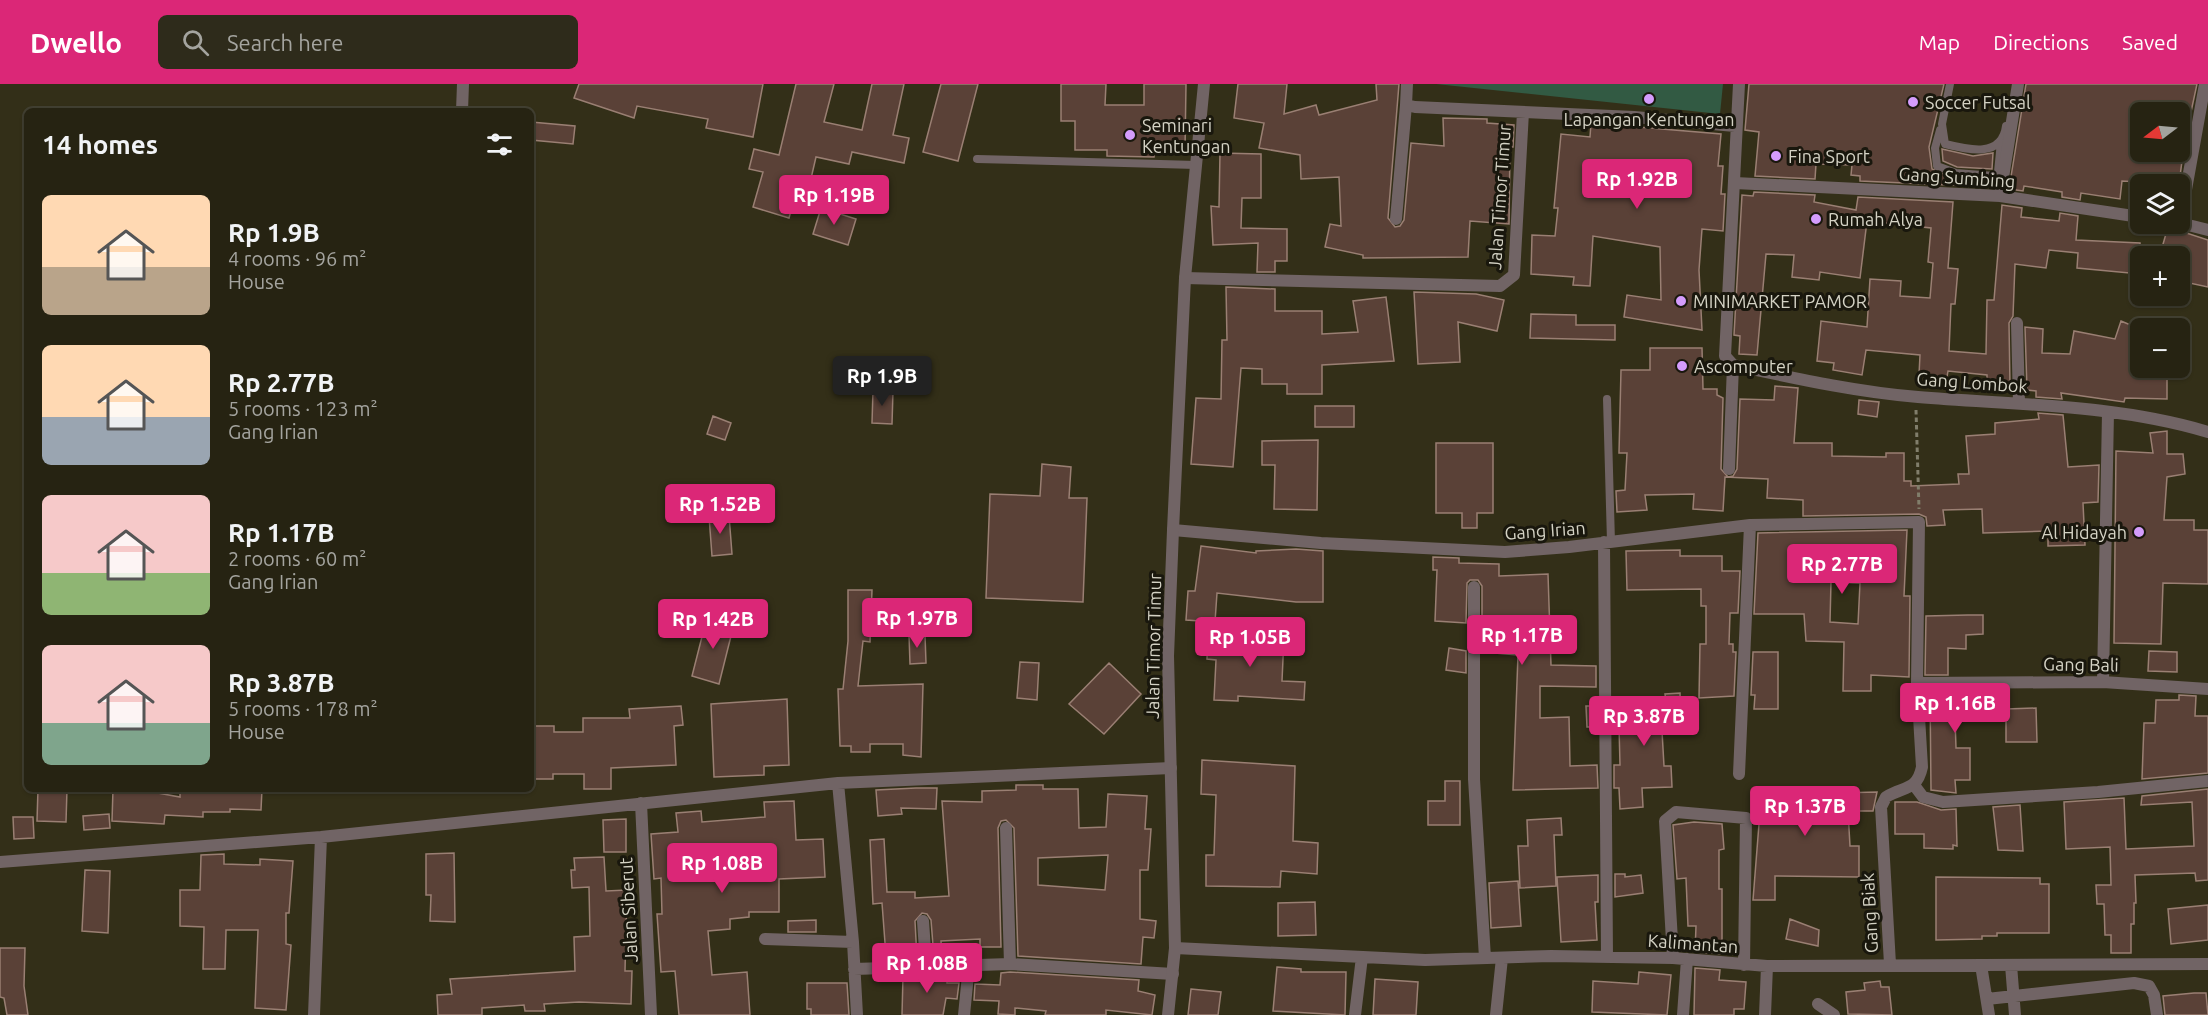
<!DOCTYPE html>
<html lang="en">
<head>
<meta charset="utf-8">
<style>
	:root { --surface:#262312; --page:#2e2b1b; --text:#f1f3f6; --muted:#a4a49f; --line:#424032; --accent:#db2777 }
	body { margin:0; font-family:Ubuntu,sans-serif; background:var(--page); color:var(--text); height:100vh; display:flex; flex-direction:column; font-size:22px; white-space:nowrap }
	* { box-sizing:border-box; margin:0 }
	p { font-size:20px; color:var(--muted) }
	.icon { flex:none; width:33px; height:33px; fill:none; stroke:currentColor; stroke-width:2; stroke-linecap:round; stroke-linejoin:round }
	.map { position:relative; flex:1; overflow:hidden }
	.sheet { position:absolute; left:24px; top:24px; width:510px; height:684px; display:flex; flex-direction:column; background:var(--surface); border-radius:9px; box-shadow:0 2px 4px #0004,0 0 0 2px var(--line) }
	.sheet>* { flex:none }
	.needle { width:39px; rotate:254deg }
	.controls { position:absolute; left:2130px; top:18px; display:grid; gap:12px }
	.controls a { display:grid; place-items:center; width:60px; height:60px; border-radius:9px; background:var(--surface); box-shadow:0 2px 4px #0004,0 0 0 2px var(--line); font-size:30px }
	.price { position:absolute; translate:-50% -51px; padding:0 14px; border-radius:6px; background:var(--accent); color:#fff; font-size:20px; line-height:39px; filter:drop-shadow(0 2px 3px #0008) }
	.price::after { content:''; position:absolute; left:50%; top:36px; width:18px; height:14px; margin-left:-9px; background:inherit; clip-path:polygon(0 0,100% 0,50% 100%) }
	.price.active { background:#222; color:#fff }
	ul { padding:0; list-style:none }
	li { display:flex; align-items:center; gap:18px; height:150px; padding:0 18px }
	li span { display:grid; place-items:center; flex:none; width:168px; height:120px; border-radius:9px; color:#555 }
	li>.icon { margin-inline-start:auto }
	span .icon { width:72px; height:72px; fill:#fffc; stroke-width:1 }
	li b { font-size:26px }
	h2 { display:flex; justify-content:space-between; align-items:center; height:72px; padding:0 18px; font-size:26px }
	header { display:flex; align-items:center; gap:36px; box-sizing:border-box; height:84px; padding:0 30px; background:var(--accent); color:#fff }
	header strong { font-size:28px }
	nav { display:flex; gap:33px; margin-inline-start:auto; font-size:21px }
	.search { width:420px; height:54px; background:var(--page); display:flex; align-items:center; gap:15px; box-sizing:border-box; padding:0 21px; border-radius:9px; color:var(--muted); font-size:22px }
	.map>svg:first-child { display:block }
	.green { fill:#325a43 }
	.building { fill:#5a4137; stroke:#9a7f73; stroke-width:1.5; fill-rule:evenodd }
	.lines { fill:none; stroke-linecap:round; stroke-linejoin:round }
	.path { stroke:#817e6b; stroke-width:3; stroke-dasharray:4.5 3; stroke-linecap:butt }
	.service { stroke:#716465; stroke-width:8 }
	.minor { stroke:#716465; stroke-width:12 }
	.tertiary { stroke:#716465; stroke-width:12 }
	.poi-dot { fill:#d49cfc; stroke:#19170d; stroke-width:2 }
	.labels { text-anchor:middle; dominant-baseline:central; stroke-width:6; stroke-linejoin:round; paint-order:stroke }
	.poi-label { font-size:18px; fill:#d4d2c4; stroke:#19170d; text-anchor:start }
	.street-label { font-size:18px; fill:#d4d2c4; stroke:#19170d }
</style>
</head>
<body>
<header>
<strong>Dwello</strong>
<div class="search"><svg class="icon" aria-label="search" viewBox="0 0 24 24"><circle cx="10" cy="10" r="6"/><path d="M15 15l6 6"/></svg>Search here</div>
<nav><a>Map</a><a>Directions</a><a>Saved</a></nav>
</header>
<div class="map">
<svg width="2208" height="931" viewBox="0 0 2208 931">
	<rect width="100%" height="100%" fill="#332f18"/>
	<path class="green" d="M1436,0H1723L1720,30Z"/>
	<path class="building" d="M579,0H763L753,53L706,44L708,35L637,22L634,34L574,14Z
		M796,0H834L824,38L862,46L872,0H904L893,51L909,54L904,79L852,68L849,80L816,73L810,99L799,97L789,134L753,123L763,88L749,85L754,65L779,71Z
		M941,0H978L958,77L923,68Z
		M1061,0H1106L1105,21H1144V0H1186L1185,66H1155L1154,73L1107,72V66H1075V37H1061Z
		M1238,0H1287L1284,30L1316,21L1319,31L1377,16L1376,0H1399L1388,134L1395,143L1400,142L1404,136L1411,59L1444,62L1443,34L1487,35V39L1514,41L1513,63H1510L1509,140L1470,137L1468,173L1363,174V171L1325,163L1330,140L1341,142L1339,93L1301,95L1300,71L1259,64L1264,39L1234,34Z
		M1749,0H1944L1929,63L1932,85L1955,95L1994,98L1993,103L1860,97V92L1851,91L1852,81L1816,80L1815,95L1755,92L1759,48L1745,46Z
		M2026,0H2197L2191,28H2140V68H2160L2159,74L2182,77L2179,100L2122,97L2120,115L2081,109L2080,116L2062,113V108L2024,102L2023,107L2009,105Z
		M531,38L575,42L573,60L531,56Z
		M1591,39L1721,50L1718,82H1723L1721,110H1725L1723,147L1702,145L1699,186L1702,246L1624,233L1627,211L1661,216L1660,163L1593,152L1590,202L1573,201L1574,193L1531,190L1532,151L1555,152L1558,124H1554L1561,50L1590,53Z
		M1942,65L1973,72L1993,69L1992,85L1957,83L1943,77Z
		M1220,69L1261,70V114H1242L1241,144L1287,145V177H1275V188H1257L1258,159L1213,161L1211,122L1219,123Z
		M1754,108L1815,111L1814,118L1856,126L1858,113L1953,118L1948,184L1958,185L1955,220H1951L1949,267L1986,270L1987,216H1994L2002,121L2022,124L2021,133L2059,137L2060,129L2078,132L2076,156L2140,159V190L2077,184L2078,169L2049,166L2046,184L2015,180L2013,232L2009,239L2010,302L1987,301V291L1948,287L1947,293L1919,291L1920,271L1866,266L1862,291L1833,286L1834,279L1817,277L1821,237L1867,243L1870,195L1901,197L1900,212L1930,214L1933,179L1928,178L1931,144L1867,137L1860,194L1820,188L1819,196L1792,193L1794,171L1766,170L1757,271L1739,270L1740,252L1734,251L1742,111L1753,112Z
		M821,124L856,135L848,161L813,150Z
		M2168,143L2208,156V203L2180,197L2185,174L2161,167Z
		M1226,203L1275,205V227H1322V250L1358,248L1353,217L1386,213L1394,277L1322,281V310H1287V300H1262V285L1241,284L1233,383L1191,380L1196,314L1221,315L1222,256H1227Z
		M1414,208L1476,210L1504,216L1497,247L1458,238L1460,278L1418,280Z
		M1531,230L1576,231V241H1615V256L1530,254Z
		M2121,237L2140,245V284H2167V315L2125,314L2124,318L2061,309L2062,315L2036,313V307L2027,306L2025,243L2043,245L2042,269L2070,270L2074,247L2115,255Z
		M1650,264H1702L1703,305H1717V311L1723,314L1721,385L1728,393L1733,392L1737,385L1740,315L1774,316L1775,302L1798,304L1794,359H1832V372L1886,373V369H1904V397H1911V402L1959,400L1958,390H1969L1966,352L1995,350V339L2039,335L2038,329L2063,331L2068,383L2099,381L2098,418L2083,419L2085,461L2048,462V447L1983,449L1982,425L1943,426L1945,441L1927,442L1926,433L1919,430L1803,432V416L1767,414L1768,395L1725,393L1723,427L1693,425L1694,410L1645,411L1647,426L1617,428L1616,407L1625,406L1627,369H1619L1621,286H1650Z
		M873,306L893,307L892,340L872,339Z
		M1859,316L1879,318L1877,333L1858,330Z
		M1315,322H1354V343H1315Z
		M713,332L731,339L725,356L707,350Z
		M2167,347V370H2183L2185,390L2167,393L2164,436H2194V446H2208V500L2163,499L2161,560L2114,559L2116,367L2153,369L2150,349Z
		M1318,356L1317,426L1274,425L1275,381H1262V357Z
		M1436,359H1493V429H1477V444H1462V429H1436Z
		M1042,380L1071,383L1069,414H1087L1083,518L986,514L990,410L1040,412Z
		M729,431L732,470L712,472L709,432Z
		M1907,446L1904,512H1910L1909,593L1871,591V607H1843L1844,558L1806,557L1804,530H1754L1758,449ZM1831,498L1860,499L1858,540L1830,538Z
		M1201,462L1256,469V467L1296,465L1323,467V518H1296L1217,509L1215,538L1186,536L1188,507H1195Z
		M1680,466V472H1722V487H1740L1738,529H1730L1729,560H1733V568H1736L1734,612L1699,614L1700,560H1706V522H1701V505L1627,506L1626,467Z
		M1433,473L1459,474V479L1499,480V492L1548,490L1551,581L1596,582V603L1540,602V634L1569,633L1570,682L1597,681L1598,704L1513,706L1518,571L1483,568L1485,539H1482V502L1478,496H1470L1467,499L1466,539L1435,537L1437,486H1433Z
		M848,506H872L870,558L863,557L858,602L923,600L921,673L903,671V660H870V668H851V662H840L838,605H843L848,557Z
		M1968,531H1983V550L1966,551V565L1948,564V591H1925L1926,532Z
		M707,533L734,540L719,600L692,592Z
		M1208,549L1284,553L1282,597L1305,598L1304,616L1238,612V617L1214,616L1216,576L1207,575Z
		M909,551H925L926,579L910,580Z
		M1449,564L1466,567V589L1446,586Z
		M2149,567L2177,568V588L2148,587Z
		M1753,568H1778V625H1754L1755,611H1751Z
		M1020,578L1039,579L1037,616L1017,614Z
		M1109,579L1141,610L1104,650L1069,620Z
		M1930,607H1997V635L1955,634L1956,664H1970V696H1955L1956,709L1931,706Z
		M1680,609L1681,646L1662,647L1664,682H1671L1672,703L1642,704L1643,723L1620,725L1619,704H1614V681H1620L1619,642H1614L1613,621L1666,618L1665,610Z
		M2179,611L2196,612L2195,632H2208V689L2142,695L2144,639H2155L2156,616H2179Z
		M787,615L789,681L764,682V691L714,693L711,620Z
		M681,622L683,641L674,642L676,681L611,684V705H584V690H553V695H532L534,642H554V648H583V634H630L629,625Z
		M1586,622H1597V643H1587Z
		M2036,624L2037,658H2006V625Z
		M1202,676L1295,682L1293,757L1318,759L1317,790L1281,787L1280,803L1206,802V771H1214L1216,711L1201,710Z
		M1445,697H1460V741H1428V717H1445Z
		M1016,701H1043V705H1078L1079,744L1106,743L1108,710L1147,712L1145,745H1151L1148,786H1140V835L1156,837L1154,854L1143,853L1141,880L1018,872L1014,744L1006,736L1001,737L998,744L1001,863H980V855L941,857L942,874H934L931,836L927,830L922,829L915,837L917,875L886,872L882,819L873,820L870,756L884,755L887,808H915V814L949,812L942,717L982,718V707L1016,706ZM1108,771L1105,806L1038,801V774Z
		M916,704H937L936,725L901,724L902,730L878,732L876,706Z
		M38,705H67L66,738L37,737Z
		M113,705H136L180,713V705H262L261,726L230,725V728H203V733L165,731L164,740L112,737Z
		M2208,705V796L2196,797L2195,789L2135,791L2136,819H2134V840H2131V869H2111V851H2105L2104,820H2097L2096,801H2111L2110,763L2066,765L2064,718L2124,714L2126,765L2194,762L2192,718L2141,721L2142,712Z
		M1877,708L1873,727H1848L1850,762H1859V793L1775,792V816H1753L1759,740H1754L1752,711Z
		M794,717L796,756L823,755L825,793L779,795V828H749V833L730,835V845L708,847L712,891L747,888L750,931H679L675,887L661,888L657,830H662L661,794L654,795L651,750L678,748L676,729L701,727L702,738L765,733L764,718Z
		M1895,718H1917L1941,726L1956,725L1957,762L1953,761V765L1924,764V750H1895Z
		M2020,721L2023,767L1998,766L1993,723Z
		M109,730L110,744L84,746L83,732Z
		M13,733H33L34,754L14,755Z
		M1561,734L1562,751H1554L1556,802L1520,804L1518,762H1528L1527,736Z
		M626,735V768H604L603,736Z
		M1694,738L1722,740L1724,765L1719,766V805H1722V870L1695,868L1696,842H1688L1686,794L1677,795L1673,741Z
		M454,769L455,838L430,837L431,811H426V770Z
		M224,770V780L260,781V775L293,777L289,829H286V860L291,861L286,926L255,924L258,846H226L225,885H203L204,843L180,842V806H200L201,771Z
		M604,773L606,807L627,806L625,887H632L631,920L579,918L544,920L545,927H525L524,921L482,924V931H438L437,911L452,910L450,895L575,887L574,853L590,852L589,803L572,804L571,786H575L574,774Z
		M85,786L110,787L108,849L82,847Z
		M1615,790H1625V793L1641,791L1643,809L1615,813Z
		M1598,791V818H1595L1597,856L1561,858L1557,793Z
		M1936,793L2040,794V800H2049V849H1997V852H1982V855L1936,856Z
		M1518,797L1521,842L1491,844L1489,799Z
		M1315,818L1316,851L1278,852V819Z
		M2208,821V856L2171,860L2168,825Z
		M1790,835L1819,846L1818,862L1786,855Z
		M816,836V848H788V837Z
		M0,864H25L24,902L28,931H7L4,914L0,913Z
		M1277,883L1301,885V888H1346L1345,931L1273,927Z
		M1695,884L1720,886L1719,896L1746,898L1744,925H1734V931H1694Z
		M1010,888L1139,896L1138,907L1155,911L1152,931L1106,926V931H1045L1046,927L1015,924V931L998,930L999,917L974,916L975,900L1000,901L1001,889Z
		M1639,888L1671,891L1667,931L1592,928L1593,897L1638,900Z
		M947,890V899H959L957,915L946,914L943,931H902L903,892Z
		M1375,895L1418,898L1416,931H1373Z
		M1880,897L1881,903H1889L1892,931L1848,930L1846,908L1865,906L1864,899Z
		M807,899H847L849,931H811V925H807Z
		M1191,905L1221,908L1218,931H1188Z
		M2194,909H2206L2208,931H2165L2163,912Z"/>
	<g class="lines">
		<path class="path" d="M1916,326L1919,425"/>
		<path class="service" d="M1950,0L1942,40L1945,60C1969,66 2002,74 2006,42
			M1940,46L1935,64L1937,82L1956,89L1994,92L1998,88L2001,58
			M977,75L1196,81
			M1607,315L1611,458"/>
		<path class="minor" d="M1407,0L1406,21L1415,23L1634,33L1735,42
			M462,27L463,0
			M1735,99L2000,112L2140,133
			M2000,112L2018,0
			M1396,135L1406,21
			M2180,139L2205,0
			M2180,139L2208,146
			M1185,194L1500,202L1514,191L1523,28
			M2017,239L2019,319
			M1733,281C1794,294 1856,308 1918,313C2014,321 2115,320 2208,348
			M1733,281L1725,272L1739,0
			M1729,385L1733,281
			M1173,446L1321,459L1505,468L1569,463L1750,441L1919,438L1917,599L1922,683C1917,707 1904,702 1886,713L1881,723L1890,880
			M1604,458L1607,873
			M1474,503V695L1485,874
			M2103,598L2108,328
			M1917,599L2103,598L2208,605
			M1739,690L1750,441
			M838,699L853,858L857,931
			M1914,701L1923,713L1943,718L2098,708L2208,697
			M641,719L651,931
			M1006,744L1010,880
			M0,778L321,753L838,699L1171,684
			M923,837L926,881
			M765,855L853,858
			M1175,864L1425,876L1551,872L1673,874L1767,882L2208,880
			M1673,874L1665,737L1676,728L1746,734L1744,881
			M1981,881L1989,931
			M2011,881L2015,931
			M854,885L1010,880L1173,890
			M1987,915L2134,899L2149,902L2154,911L2157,931
			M1818,920L1834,931
			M314,931L321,753
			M964,931L969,881
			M1355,931L1362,873
			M1496,931L1502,874
			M1683,931L1687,875
			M1765,931L1767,882"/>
		<path class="tertiary" d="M1168,931L1175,864L1168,572L1173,446L1185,194L1204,0"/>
	</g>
	<g class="poi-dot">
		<circle cx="1649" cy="15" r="6"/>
		<circle cx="1913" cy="18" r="6"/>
		<circle cx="1130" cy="51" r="6"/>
		<circle cx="1776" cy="72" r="6"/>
		<circle cx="1816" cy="135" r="6"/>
		<circle cx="1681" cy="217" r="6"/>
		<circle cx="1682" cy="282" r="6"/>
		<circle cx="2139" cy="448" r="6"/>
	</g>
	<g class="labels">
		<g class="poi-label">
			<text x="1925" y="18">Soccer Futsal</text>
			<text x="1649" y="35" text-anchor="middle">Lapangan Kentungan</text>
			<text x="1142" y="41">Seminari<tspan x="1142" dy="21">Kentungan</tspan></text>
			<text x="1788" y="72">Fina Sport</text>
			<text x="1828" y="135">Rumah Alya</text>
			<text x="1693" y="217">MINIMARKET PAMOR</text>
			<text x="1694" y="282">Ascomputer</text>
			<text x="2127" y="448" text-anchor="end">Al Hidayah</text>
		</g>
		<g class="street-label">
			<text transform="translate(1957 93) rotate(4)">Gang Sumbing</text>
			<text transform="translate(1499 113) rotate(-86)">Jalan Timor Timur</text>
			<text transform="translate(1972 298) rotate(4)">Gang Lombok</text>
			<text transform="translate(1545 446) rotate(-4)">Gang Irian</text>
			<text transform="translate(1153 562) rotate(-89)">Jalan Timor Timur</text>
			<text transform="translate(2081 580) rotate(1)">Gang Bali</text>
			<text transform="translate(628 826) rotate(-93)">Jalan Siberut</text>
			<text transform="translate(1869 829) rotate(-93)">Gang Biak</text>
			<text transform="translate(1693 859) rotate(4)">Kalimantan</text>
		</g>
	</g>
</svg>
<div class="controls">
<a><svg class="needle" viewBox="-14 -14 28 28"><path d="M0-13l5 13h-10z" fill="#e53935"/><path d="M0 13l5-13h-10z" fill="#a4a49f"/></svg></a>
<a><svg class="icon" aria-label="layers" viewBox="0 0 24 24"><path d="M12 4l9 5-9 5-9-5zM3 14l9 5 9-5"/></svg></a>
<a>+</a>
<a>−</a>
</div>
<b class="price" style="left:1637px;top:126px">Rp 1.92B</b>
<b class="price" style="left:834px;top:142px">Rp 1.19B</b>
<b class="price active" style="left:882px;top:323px">Rp 1.9B</b>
<b class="price" style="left:720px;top:451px">Rp 1.52B</b>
<b class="price" style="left:1842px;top:511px">Rp 2.77B</b>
<b class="price" style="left:917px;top:565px">Rp 1.97B</b>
<b class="price" style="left:713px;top:566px">Rp 1.42B</b>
<b class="price" style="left:1522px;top:582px">Rp 1.17B</b>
<b class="price" style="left:1250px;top:584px">Rp 1.05B</b>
<b class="price" style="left:1955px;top:650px">Rp 1.16B</b>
<b class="price" style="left:1644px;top:663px">Rp 3.87B</b>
<b class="price" style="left:1805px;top:753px">Rp 1.37B</b>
<b class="price" style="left:722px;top:810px">Rp 1.08B</b>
<b class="price" style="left:927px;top:910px">Rp 1.08B</b>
<section class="sheet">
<h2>14 homes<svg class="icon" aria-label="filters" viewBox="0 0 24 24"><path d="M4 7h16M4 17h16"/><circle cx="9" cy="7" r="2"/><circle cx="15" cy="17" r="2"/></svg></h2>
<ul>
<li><span style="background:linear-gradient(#ffd9b3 60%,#b9a48a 0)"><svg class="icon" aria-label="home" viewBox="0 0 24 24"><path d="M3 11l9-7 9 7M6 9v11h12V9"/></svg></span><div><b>Rp 1.9B</b><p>4 rooms · 96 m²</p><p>House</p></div></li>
<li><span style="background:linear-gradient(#ffd9b3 60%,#9aa5b1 0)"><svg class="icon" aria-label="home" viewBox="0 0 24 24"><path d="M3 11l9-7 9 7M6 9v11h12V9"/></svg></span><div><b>Rp 2.77B</b><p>5 rooms · 123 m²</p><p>Gang Irian</p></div></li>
<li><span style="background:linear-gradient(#f6c9c9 65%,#8fb573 0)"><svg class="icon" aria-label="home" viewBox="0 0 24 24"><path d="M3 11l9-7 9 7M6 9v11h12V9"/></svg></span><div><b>Rp 1.17B</b><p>2 rooms · 60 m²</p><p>Gang Irian</p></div></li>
<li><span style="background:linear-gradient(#f6c9c9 65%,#7fa58c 0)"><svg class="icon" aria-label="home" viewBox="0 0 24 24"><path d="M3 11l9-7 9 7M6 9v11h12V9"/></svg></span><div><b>Rp 3.87B</b><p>5 rooms · 178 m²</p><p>House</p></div></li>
</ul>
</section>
</div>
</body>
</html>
